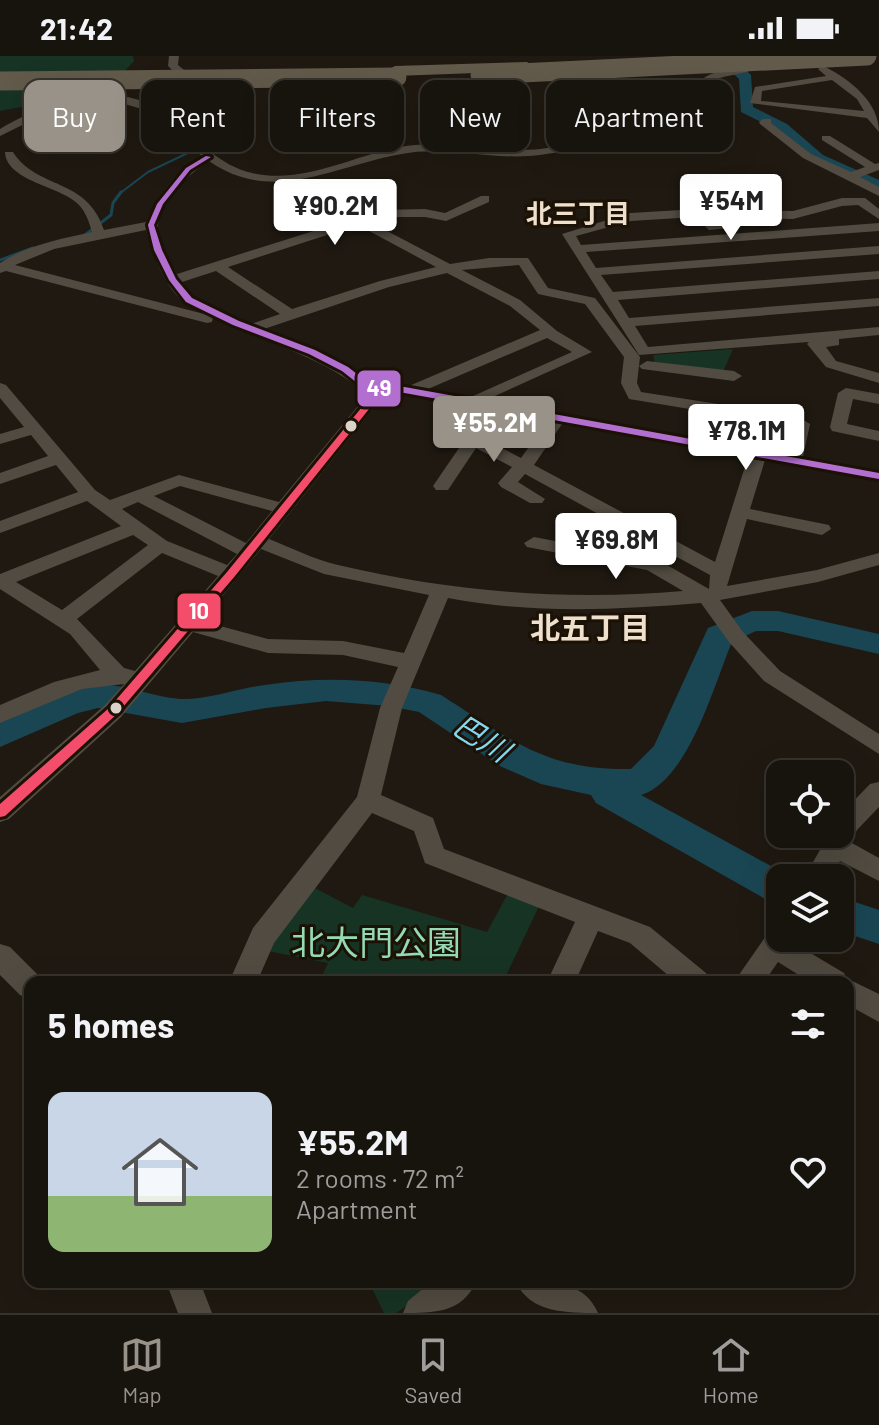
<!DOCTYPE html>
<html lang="en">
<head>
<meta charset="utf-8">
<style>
	:root { --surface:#17130d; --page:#201c16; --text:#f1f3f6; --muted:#9e9e9d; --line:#36322e; --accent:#999289 }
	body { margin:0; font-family:Barlow,"Noto Sans JP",sans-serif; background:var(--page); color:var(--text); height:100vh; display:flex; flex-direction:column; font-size:30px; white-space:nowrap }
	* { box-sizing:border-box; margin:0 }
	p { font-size:26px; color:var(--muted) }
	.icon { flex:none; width:44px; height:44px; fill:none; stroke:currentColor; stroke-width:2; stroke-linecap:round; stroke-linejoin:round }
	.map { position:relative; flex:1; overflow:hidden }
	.panel { position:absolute; left:24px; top:920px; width:830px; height:312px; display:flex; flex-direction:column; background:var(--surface); border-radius:16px; box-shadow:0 8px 32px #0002,0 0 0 2px var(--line) }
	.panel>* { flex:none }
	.banner { position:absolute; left:24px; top:24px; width:832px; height:72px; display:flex; gap:16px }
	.fabs { position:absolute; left:766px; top:704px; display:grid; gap:16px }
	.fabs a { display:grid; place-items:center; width:88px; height:88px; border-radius:16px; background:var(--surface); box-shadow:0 8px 32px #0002,0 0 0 2px var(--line); font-size:40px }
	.price { position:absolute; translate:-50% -68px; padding:0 18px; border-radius:8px; background:#fff; color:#222; font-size:26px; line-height:52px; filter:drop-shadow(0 2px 4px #0008) }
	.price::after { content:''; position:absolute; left:50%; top:48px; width:24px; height:18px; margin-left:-12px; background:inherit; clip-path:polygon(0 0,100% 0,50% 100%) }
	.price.selected { background:var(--accent); color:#fff }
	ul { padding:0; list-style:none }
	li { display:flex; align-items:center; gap:24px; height:200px; padding:0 24px }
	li+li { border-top:2px solid var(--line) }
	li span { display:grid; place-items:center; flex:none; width:224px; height:160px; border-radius:16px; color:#555 }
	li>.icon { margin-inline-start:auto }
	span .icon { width:96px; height:96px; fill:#fffc; stroke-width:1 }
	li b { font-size:34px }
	h2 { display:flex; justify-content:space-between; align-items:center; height:96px; padding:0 24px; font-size:34px }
	.chip { padding:0 28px; border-radius:16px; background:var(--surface); box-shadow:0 8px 32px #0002,0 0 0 2px var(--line); font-size:28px; line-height:72px }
	.chip.selected { background:var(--accent); color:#fff }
	.status { display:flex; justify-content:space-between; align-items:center; height:56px; padding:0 40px; background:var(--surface); direction:ltr }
	.status svg { height:22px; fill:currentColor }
	.menu { display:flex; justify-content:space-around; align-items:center; height:112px; border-top:2px solid var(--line); background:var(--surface); font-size:22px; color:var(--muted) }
	.menu a { display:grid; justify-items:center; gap:4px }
	.menu .selected { color:var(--accent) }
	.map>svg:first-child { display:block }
	.green { fill:#173324 }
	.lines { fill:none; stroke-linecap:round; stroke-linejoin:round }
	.stream-far1 { stroke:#1a4653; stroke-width:2 }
	.stream { stroke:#1a4653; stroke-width:3 }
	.river { fill:#1a4653; fill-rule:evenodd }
	.minor { fill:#514b41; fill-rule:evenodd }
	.motorway { fill:#625a4a; fill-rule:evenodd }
	.motorway-bridge { stroke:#625a4a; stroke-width:19 }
	.bus-1-casing { stroke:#1b1104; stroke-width:6 }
	.bus-2-casing { stroke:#1b1104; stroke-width:6 }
	.bus-1 { fill:#b36fd0; fill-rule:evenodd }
	.bus-2 { fill:#f44d6c; fill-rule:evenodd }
	.bus-dot { fill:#dbd3ca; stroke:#1b1104; stroke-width:3 }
	.labels { text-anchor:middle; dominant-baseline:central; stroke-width:6; stroke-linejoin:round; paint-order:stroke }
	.far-neighbourhood-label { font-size:26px; font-weight:bold; fill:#efe0cd; stroke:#1b1104 }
	.neighbourhood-label { font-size:30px; font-weight:bold; fill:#efe0cd; stroke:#1b1104 }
	.water-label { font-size:30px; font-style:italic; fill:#86d8f2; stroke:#1b1104 }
	.near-park-label { font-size:34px; fill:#94dab5; stroke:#1b1104 }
	.line-badge { stroke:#1b1104; stroke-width:3 }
	.badge-label { font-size:22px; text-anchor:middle; font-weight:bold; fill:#fff }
</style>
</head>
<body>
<div class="status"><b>21:42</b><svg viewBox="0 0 49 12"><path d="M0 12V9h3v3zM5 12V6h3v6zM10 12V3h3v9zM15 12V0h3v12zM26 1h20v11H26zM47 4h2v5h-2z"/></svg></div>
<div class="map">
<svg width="879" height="1257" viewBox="0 0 879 1257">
	<rect width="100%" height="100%" fill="#1f1911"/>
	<path class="green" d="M0,0H133L134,5L106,35L0,55Z
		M733,293L723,316L655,308L653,299Z
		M311,830L353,852L362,839L487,876L511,832L542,844L503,926H319L328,907L268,895Z
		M369,1226H417L425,1237L396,1257H384Z"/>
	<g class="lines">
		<path class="stream-far1" d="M119,138L148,116L192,95L160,73L142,55L175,31"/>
		<path class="stream" d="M85,179L111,159L113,147L121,136
			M0,204L33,192"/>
		<path class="river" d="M715,0H731L751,19L753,51L787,68L823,99L879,124V135L811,105L777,74L741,56L739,23Z
			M752,555H778L879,578V598L778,575H756L732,586C714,628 689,724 641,739L793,822H780V849L767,844L596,747L591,739L541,728L500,710L419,656L389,650L326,645L266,652L182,667L98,652L78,657L0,691V665C30,652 64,631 97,629C124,627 154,642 181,643C208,644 238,632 265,629C324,620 383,622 441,639C509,682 545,715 631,713L654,690L708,572Z
			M840,841L879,854V888L840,875Z"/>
		<path class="minor" d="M169,0H179L178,9L195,23L198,30L184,58L172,62C196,83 220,110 252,117C306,129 354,98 406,90C445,85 483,94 522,94C558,94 596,81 629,70C648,63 675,57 690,42C695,36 698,27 704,22C715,14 738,12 751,9L756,12C744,19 728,18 715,24C704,28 701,44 691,51C657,75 571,97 529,100C486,103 444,90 402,98C335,109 273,150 209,105C190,117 158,145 158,170C157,186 170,205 177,218L380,154L425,153L445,157L481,140H489V146L446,165L425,161H385L370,166L450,208L489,202H528L548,232L595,242L640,301L637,327L641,336L744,352L752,357L744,362L629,343L621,327L624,301L585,248L538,238L519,209L462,214L520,244L557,275L592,296L486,344L787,398L794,368L802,363L810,368L803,401L879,415V425L765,404L750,453L829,469L831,473L822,479L747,463L727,530L817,514L879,497V509L818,526L720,544L743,576L780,615L879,678V698L764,625L729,586L701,547C616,554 532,558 448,542L402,652L381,739L433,762L444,793L650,871L706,917L710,926H676L630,887L598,875L575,926H547L575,866L425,807L414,775L372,757L274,887L257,926H229L253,872L357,741L380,652L398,611L343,599L268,597L193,576L121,661L9,763L0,766V741L105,649L124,628L82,633L0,667V649L54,626L100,614L70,578L0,533V518L121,470L87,445L0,477V465L78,436L56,409L0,428V417L48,400L31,379L0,388V378L24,371L0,342V327L6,329L95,434L110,444L179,419L279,446L358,350L361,333C316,298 263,286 213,261L212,266L207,267L6,215L0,217V207C27,189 61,183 92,176C89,166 86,156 78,148C60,130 6,125 5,96H13C37,134 87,121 104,174L146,166C158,139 176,115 202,100L149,55L121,47L85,46L55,53L0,80V73C49,44 114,22 166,57L176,54L188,30L168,10ZM358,169L436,211L380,225L292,253L228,211ZM146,174C153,198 164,231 185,247C191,252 201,255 208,259L15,209L54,193ZM216,215L280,258L251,268L194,241L182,226ZM447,217L510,250L540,274L409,330L373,327L350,310L317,293L264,273L389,231ZM547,282L572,296L471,341L428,333ZM376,337L399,338L485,354L433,430L436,434H448L476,392L512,411L498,427L501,431L530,447H542L545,443L518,426L525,418L710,519L709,533L660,505L534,481L524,487L527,491L647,514L683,535C567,545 452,536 338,509C315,504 292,492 269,483L372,354ZM500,356L547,365L521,402L483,382ZM562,368L748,401L715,506L534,409ZM180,430L272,455L246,487L154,440ZM138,446L237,498L227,509L167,485L122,453ZM133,479L148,489L62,554L16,526ZM261,493L324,518L429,539L404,597L343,585L268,583L202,565ZM162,497L218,520L135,615L124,612L77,563Z
			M823,10C850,23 879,46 879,76L867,62L750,47L755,31L826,20L818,13ZM832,24L857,43L864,55L761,45L762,35Z
			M763,63H771V67L811,98L851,116L865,111L822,84V80H830L875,108L879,107V114L860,121L879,131V140L803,102L760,68L759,66Z
			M842,142H865L879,153V163L858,149L842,150L793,163L742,162L746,167L740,171L709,174L695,161L631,165L576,180L581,189L879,167V175L586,196L596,212L879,190V198L601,219L613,236L879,215V223L618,244L629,262L879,242V250L635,270L648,291L879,271V279L839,283V289L826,291L836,305L879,317V327L826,311L807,288L809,286L639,299L562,178L630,157L698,153L712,166L731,164L726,158L732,154L793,155Z
			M647,305L734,315L742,320L734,325L642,313L639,310Z
			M846,332L879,338V348L853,343L847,368L879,375V385L832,375L830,371L838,337Z
			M879,726V751L857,774L850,786L879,802V825L840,805L830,822H804L829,778H840V759L870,728Z
			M780,870V882H794L792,886L844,917L846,922L879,938V966L848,949V926H810L778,906L764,926H734L770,874Z
			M0,888L10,891L40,921L42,926H30V943L20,939L0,919Z
			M166,1226H200L212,1257H178Z
			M431,1226H476C462,1257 434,1257 403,1257L408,1245Z
			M516,1226C547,1226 584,1223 598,1257C567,1257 530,1257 516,1226Z"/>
		<path class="motorway" d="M527,6L535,11L533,15L395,20L386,15L395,10Z"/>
		<path class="motorway-bridge" d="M480,19L867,0
			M0,25L397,21"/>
		<defs>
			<path id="bus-1" d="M206,100L211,101L190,114L163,148L154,169L162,194L176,223L192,242L239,265L315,294L348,311L371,329L399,330L879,417V423L399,336L366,334L342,315L309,298L233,269L186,246L169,224L154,194L148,169L157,148L186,112Z"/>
			<path id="bus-2" d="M369,329L373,332L369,353L235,520L117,658L5,760L0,761V748L109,652L227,516L362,351L365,332Z"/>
		</defs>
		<use href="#bus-1" class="bus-1-casing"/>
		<use href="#bus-2" class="bus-2-casing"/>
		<use href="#bus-1" class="bus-1"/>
		<use href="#bus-2" class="bus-2"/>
	</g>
	<g class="bus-dot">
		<circle cx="351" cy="370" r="7"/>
		<circle cx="116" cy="652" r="7"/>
	</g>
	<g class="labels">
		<g class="far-neighbourhood-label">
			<text x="578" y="156">北三丁目</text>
		</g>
		<g class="neighbourhood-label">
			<text x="590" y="571">北五丁目</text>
		</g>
		<g class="water-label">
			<text transform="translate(482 681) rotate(32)">巴川</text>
		</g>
		<g class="near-park-label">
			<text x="376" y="885">北大門公園</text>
		</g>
	</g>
	<g class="line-badge">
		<rect x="356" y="313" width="46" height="39" rx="8" fill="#b36fd0"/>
		<rect x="176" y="536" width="46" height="38" rx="8" fill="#f44d6c"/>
	</g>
	<g class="badge-label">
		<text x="379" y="340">49</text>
		<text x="199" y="563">10</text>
	</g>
</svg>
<div class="fabs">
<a><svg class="icon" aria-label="locate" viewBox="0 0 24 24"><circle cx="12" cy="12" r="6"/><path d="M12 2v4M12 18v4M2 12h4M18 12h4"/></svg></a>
<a><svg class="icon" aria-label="layers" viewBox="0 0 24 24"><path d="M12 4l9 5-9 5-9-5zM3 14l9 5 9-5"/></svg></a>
</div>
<b class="price" style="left:731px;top:186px">¥54M</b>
<b class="price" style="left:335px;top:191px">¥90.2M</b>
<b class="price selected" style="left:494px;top:408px">¥55.2M</b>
<b class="price" style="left:746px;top:416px">¥78.1M</b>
<b class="price" style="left:616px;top:525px">¥69.8M</b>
<div class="banner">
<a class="chip selected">Buy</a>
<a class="chip">Rent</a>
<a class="chip">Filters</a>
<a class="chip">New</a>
<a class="chip">Apartment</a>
</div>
<section class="panel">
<h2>5 homes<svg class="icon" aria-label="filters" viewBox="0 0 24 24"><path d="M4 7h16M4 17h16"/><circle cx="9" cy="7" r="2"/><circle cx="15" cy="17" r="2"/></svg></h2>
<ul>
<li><span style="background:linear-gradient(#c9d6e8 65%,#8fb573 0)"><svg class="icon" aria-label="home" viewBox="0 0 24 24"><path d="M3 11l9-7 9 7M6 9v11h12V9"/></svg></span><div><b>¥55.2M</b><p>2 rooms · 72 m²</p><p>Apartment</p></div><svg class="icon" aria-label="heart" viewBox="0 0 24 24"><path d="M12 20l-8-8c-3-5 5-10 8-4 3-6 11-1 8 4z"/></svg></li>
</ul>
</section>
</div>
<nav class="menu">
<a class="selected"><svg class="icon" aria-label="map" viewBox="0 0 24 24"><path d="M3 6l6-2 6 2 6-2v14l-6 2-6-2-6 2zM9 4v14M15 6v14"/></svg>Map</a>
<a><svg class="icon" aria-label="saved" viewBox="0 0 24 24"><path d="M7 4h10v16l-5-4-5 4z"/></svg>Saved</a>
<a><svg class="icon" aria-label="home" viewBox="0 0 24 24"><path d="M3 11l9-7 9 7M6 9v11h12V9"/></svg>Home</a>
</nav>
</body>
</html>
